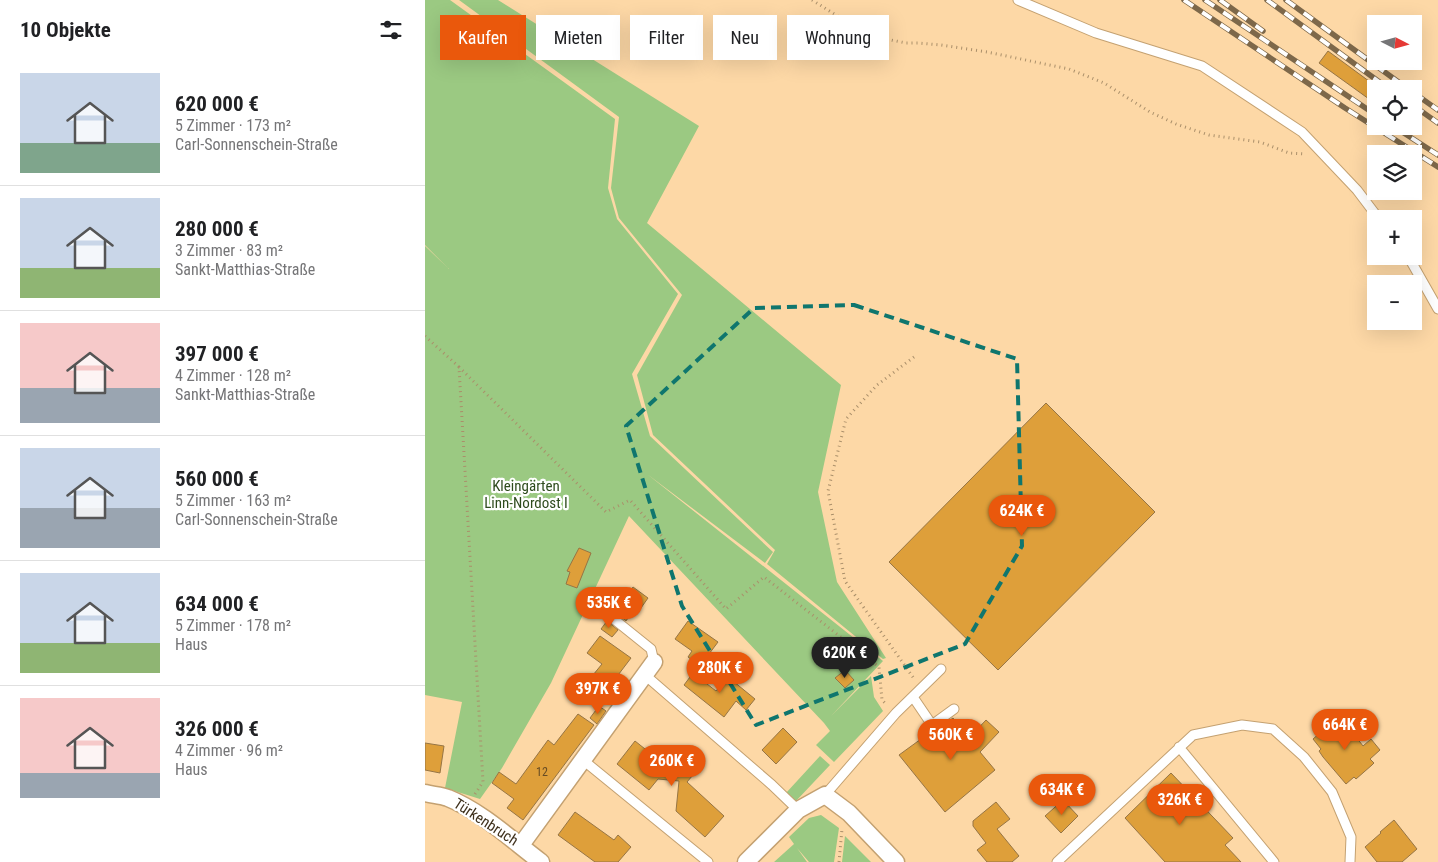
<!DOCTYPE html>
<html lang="de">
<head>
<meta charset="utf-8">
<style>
	:root { --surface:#fff; --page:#f2f2f2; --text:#202124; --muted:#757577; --line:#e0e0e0; --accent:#ea580c }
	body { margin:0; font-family:"Roboto Condensed",sans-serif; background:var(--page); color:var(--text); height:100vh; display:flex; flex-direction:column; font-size:19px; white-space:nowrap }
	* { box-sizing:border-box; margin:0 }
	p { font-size:16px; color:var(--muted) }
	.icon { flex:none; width:28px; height:28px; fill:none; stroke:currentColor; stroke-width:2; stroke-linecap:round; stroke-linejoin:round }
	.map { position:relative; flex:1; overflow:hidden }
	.details { display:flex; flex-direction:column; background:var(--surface); width:425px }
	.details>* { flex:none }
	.banner { position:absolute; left:15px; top:15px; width:475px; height:45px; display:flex; gap:10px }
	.needle { width:32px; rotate:96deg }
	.tools { position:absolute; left:942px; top:15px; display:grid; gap:10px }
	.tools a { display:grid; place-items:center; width:55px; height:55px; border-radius:0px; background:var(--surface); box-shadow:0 5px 20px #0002; font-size:25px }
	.price { position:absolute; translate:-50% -42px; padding:0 11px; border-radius:18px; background:var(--accent); color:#fff; font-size:16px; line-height:32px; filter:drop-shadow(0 1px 2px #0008) }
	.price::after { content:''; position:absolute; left:50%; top:30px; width:15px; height:11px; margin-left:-8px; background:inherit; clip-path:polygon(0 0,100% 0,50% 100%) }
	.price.current { background:#222; color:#fff }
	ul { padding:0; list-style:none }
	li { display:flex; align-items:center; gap:15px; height:125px; padding:0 20px }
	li+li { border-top:1px solid var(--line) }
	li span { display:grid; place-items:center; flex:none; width:140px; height:100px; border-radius:0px; color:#555 }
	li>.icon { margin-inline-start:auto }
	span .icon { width:60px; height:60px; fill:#fffc; stroke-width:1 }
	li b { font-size:21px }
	h2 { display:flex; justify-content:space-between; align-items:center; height:60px; padding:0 20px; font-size:21px }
	.chip { padding:0 18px; border-radius:0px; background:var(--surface); box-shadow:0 5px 20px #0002; font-size:18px; line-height:45px }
	.chip.current { background:var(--accent); color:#fff }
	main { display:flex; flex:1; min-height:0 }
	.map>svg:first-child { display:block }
	.green { fill:#9bc982 }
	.building { fill:#de9f3a; stroke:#967545 }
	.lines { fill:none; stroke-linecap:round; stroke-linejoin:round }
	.lane-casing { stroke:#c4a171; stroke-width:11 }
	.street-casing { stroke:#c4a171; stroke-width:19 }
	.path { stroke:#aa8f6a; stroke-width:3; stroke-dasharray:1 4; stroke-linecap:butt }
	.lane { stroke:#fff; stroke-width:9 }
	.street { stroke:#fff; stroke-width:16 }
	.rail-casing { stroke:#7d684a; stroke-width:5.5 }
	.rail { stroke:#fff; stroke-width:4; stroke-dasharray:11; stroke-linecap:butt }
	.marked { fill:none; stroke:#0f766e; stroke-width:4; stroke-dasharray:10 6; stroke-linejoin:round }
	.labels { text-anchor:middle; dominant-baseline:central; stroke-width:4.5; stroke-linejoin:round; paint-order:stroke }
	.number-label { font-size:12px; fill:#674c24 }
	.park-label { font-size:15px; fill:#2e4b1d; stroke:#fff }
	.street-label { font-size:15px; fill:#3f311d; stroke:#fff }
</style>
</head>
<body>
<main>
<section class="details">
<h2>10 Objekte<svg class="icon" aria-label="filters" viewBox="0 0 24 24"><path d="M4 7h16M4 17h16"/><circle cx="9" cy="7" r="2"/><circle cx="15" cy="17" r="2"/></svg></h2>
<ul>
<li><span style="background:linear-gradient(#c9d6e8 70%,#7fa58c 0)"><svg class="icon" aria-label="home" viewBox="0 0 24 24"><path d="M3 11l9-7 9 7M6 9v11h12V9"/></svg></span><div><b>620 000 €</b><p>5 Zimmer · 173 m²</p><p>Carl-Sonnenschein-Straße</p></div></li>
<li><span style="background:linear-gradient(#c9d6e8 70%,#8fb573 0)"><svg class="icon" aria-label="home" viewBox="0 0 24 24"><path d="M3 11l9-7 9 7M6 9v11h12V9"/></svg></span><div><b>280 000 €</b><p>3 Zimmer · 83 m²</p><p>Sankt-Matthias-Straße</p></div></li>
<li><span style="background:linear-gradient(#f6c9c9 65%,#9aa5b1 0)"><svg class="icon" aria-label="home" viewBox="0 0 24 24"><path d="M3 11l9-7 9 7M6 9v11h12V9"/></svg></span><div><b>397 000 €</b><p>4 Zimmer · 128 m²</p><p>Sankt-Matthias-Straße</p></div></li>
<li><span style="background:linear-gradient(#c9d6e8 60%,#9aa5b1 0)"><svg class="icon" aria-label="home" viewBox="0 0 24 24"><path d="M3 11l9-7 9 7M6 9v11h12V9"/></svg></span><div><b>560 000 €</b><p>5 Zimmer · 163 m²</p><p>Carl-Sonnenschein-Straße</p></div></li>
<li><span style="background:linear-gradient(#c9d6e8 70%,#8fb573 0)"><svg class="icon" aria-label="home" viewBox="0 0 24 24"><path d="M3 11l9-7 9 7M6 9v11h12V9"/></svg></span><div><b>634 000 €</b><p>5 Zimmer · 178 m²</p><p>Haus</p></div></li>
<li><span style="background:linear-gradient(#f6c9c9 75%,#9aa5b1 0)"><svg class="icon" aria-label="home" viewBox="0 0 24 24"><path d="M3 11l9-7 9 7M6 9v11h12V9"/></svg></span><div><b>326 000 €</b><p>4 Zimmer · 96 m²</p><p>Haus</p></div></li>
</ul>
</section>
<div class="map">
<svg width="1013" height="862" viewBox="0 0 1013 862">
	<rect width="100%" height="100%" fill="#fdd8a6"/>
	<path class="green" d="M0,0H25L190,119L183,188L192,219L253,294L207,374L225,436L348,552L340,563L222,474L458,661L406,716L446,676L449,697L458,711L409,762L391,745L405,731L399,723L204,516L126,683L77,768L55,799L20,788L37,702L0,695V246L24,269L0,245Z
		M34,0H73L274,126L222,223L416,385L393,492L412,582L461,658L458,659L342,564L350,550L228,435L212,375L257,295L194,218L186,188L194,117Z
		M395,756L405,765L371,801L361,793Z
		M396,815L414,828L409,862H384L372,848L382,862H349L369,844L364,837L384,818Z
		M420,836L446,862H417Z"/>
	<path class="building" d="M903,51L952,87L944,99L894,63Z
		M621,403L730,512L573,670L464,562Z
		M154,548L166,553L152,588L141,584L145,572L142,571Z
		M208,587L223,598L211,615L207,612L201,621L189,611Z
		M182,621L193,630L187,637L176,629Z
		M263,621L293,642L275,666L263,657L267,651L250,639Z
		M175,636L206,658L184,687L168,675L177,664L162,653Z
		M420,670L429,680L420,688L410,678Z
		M268,673L291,691L303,677L330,699L321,710L311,701L299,717L259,685Z
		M174,706L181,711L172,724L165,718Z
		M153,714L169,725L98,820L82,808L89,799L67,783L74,772L91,784L123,740L129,745Z
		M528,718L544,738L561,720L574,732L555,752L570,770L520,812L474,755L507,731L511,730Z
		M912,718L926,735L928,733L938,746L946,739L955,750L945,759L949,763L947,765L931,779L929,777L921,784L898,757L894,751L896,749L888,739Z
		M358,728L372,742L351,764L337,750Z
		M210,741L249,772L256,765L268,775L262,782L299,816L280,837L251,811L254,781L233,779L224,790L192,764Z
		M0,743L19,746L15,773L0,770Z
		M746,773L808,838L800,845L816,862H740L700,818Z
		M638,800L653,816L636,833L620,816Z
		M571,802L585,819L572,829L594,856L587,862H562L552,850L561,843L548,826V821Z
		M150,812L189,840L193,835L206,847L193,862H170L133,835Z
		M969,820L992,849L977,862H952L940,847L956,833L955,832Z"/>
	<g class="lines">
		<defs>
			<path id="lane" d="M593,0L671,33L777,66L877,132L932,190L954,219
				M983,256L1013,309
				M175,608L226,649L229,662
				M220,675L347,785L373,810
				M488,697L507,725L529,709
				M754,747L849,862
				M158,760L283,862
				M400,795L471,713L516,669
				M632,862L768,735L817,725L848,729L879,757L907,792L926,837L925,862"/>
			<path id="street" d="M0,793C7,795 16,795 23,798C56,811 88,841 116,862
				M96,845L229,662
				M321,862L373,810L400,795L424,813L471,862"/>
		</defs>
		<use href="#lane" class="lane-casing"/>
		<use href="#street" class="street-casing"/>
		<path class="path" d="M387,0L430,27L456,38L481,43H493L516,45L562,52L644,69L679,83L725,112L751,124L784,135L835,142L864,153L881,154
			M0,336L34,367
			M489,357L452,385L421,419L403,491L420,581L490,680
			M50,794L58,782L34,367L181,512L205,500L301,609L339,577L454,667L457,700L462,705
			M414,862L417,829"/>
		<use href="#lane" class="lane"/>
		<use href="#street" class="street"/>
		<defs>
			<path id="rail" d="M759,0L920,108L1013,167
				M780,0L951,115
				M795,0L838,31
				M842,0L964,89
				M861,0L983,89
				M989,93L1013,110
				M989,106L1013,123
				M968,126L1013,155"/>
		</defs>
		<use href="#rail" class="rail-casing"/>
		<use href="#rail" class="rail"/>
	</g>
	<path class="marked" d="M429,305L592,359L597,546L540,644L331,725L257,606L201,426L329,308Z"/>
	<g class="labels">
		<g class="number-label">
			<text x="117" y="772">12</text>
		</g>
		<g class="park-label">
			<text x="101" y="486">Kleingärten<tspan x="101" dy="17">Linn-Nordost I</tspan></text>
		</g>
		<g class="street-label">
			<text transform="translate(61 822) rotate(33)">Türkenbruch</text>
		</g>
	</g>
</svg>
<div class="tools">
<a><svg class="needle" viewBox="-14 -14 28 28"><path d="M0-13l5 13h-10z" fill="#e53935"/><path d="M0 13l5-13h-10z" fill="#757577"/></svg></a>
<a><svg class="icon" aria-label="locate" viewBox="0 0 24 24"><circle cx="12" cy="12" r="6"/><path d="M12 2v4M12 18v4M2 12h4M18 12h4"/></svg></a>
<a><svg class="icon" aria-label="layers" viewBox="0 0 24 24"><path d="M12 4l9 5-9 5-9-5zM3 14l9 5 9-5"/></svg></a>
<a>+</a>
<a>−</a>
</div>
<b class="price" style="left:597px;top:537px">624K €</b>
<b class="price" style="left:184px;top:629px">535K €</b>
<b class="price current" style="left:420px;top:679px">620K €</b>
<b class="price" style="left:295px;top:694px">280K €</b>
<b class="price" style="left:173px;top:715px">397K €</b>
<b class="price" style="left:920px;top:751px">664K €</b>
<b class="price" style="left:526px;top:761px">560K €</b>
<b class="price" style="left:247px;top:787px">260K €</b>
<b class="price" style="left:637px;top:816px">634K €</b>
<b class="price" style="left:755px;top:826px">326K €</b>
<div class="banner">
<a class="chip current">Kaufen</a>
<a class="chip">Mieten</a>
<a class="chip">Filter</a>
<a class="chip">Neu</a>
<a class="chip">Wohnung</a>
</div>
</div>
</main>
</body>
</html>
